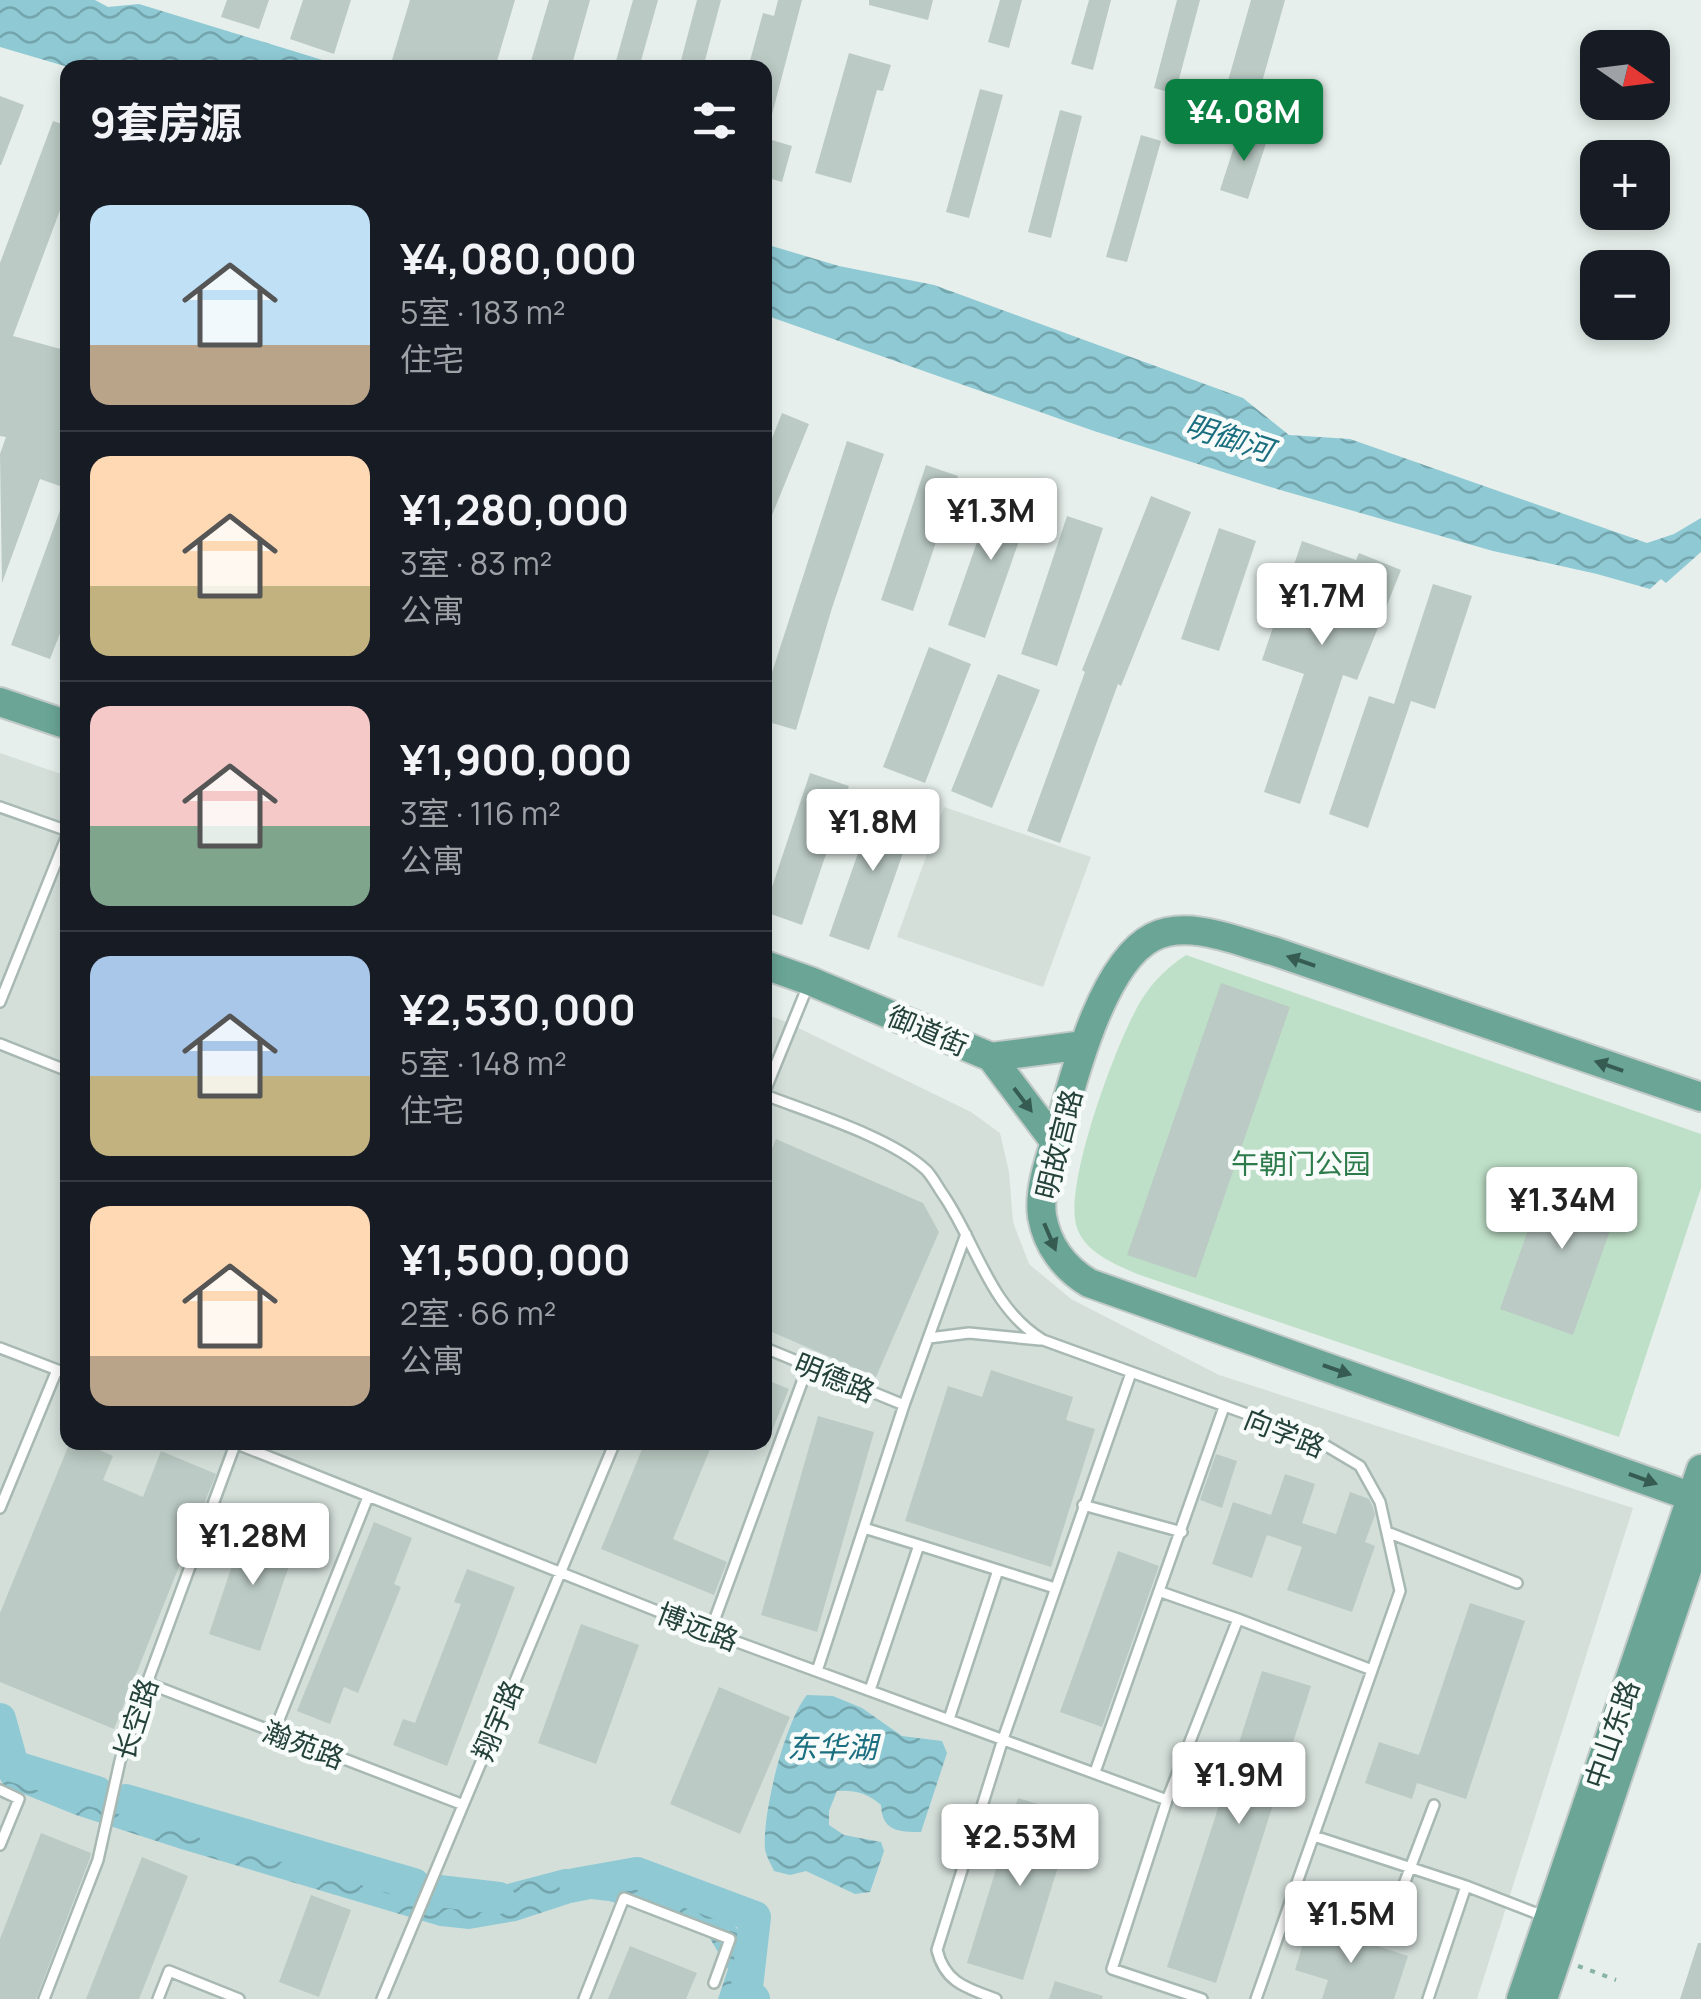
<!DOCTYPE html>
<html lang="zh">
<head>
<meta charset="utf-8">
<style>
	:root { --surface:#171b24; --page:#20242c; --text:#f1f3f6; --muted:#9ea1a6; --line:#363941; --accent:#0b8043 }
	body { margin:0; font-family:Manrope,"Noto Sans SC",sans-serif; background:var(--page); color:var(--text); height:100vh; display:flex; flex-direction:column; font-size:38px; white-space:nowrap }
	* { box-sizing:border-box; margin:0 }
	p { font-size:32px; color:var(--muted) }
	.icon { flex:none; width:55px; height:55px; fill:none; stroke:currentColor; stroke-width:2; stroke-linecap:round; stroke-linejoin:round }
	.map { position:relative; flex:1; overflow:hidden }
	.panel { position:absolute; left:60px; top:60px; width:712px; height:1390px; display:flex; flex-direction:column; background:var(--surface); border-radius:20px; box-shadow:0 5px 15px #0003 }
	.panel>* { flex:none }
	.needle { width:65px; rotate:104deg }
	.tools { position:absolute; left:1580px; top:30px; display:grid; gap:20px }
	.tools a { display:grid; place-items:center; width:90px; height:90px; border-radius:20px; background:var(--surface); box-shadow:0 5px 15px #0003; font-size:50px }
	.price { position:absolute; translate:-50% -85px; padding:0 22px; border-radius:10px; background:#fff; color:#222; font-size:32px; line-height:65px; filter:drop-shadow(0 2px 5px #0008) }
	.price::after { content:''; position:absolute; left:50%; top:60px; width:30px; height:22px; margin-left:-15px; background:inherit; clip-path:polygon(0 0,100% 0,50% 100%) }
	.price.selected { background:var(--accent); color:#fff }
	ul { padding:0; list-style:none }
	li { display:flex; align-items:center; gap:30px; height:250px; padding:0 30px }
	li+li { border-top:2px solid var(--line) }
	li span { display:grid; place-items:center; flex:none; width:280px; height:200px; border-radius:20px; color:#555 }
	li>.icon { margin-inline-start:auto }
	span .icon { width:120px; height:120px; fill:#fffc; stroke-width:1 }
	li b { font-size:42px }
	h2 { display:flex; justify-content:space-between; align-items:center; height:120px; padding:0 30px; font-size:42px }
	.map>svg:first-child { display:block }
	.built { fill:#d4dfda }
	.green { fill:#bfe0c8 }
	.water { fill:url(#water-waves) }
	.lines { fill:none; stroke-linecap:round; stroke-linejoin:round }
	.river { stroke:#8ec9d4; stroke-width:32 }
	.building { fill:#bbcac4 }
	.service-casing { stroke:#a8b8b2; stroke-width:14 }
	.primary-casing { stroke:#c2cac8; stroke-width:32 }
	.path { stroke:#86b3a5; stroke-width:4; stroke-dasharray:5 8; stroke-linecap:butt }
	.service { stroke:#fff; stroke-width:9 }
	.primary { stroke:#6aa596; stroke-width:28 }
	.oneway { fill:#365b51 }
	.labels { text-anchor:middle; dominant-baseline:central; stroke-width:9; stroke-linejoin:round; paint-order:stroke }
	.street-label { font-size:28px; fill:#24423a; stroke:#f7fbf9 }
	.park-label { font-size:28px; fill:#2d7a4b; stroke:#f7fbf9 }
	.water-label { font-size:30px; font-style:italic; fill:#1c6f80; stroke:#f7fbf9 }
</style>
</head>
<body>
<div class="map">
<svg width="1701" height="1999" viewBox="0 0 1701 1999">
	<defs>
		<pattern id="water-waves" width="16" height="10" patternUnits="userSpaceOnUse" patternTransform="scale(2.5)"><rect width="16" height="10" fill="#8ec9d4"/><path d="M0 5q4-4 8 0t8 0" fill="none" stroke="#74a5ad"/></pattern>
	</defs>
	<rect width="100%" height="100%" fill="#e6efeb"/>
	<path class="built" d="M0,753L67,776L68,1442H765V1014L784,1021L971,1112L1000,1133L1009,1172L1013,1222L1029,1264L1071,1299L1219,1375L1633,1508L1477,1999H0Z
		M944,807L1091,857L1043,987L897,937Z"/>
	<path class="green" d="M1186,955L1701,1134V1188L1619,1437L1137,1274C1115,1264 1086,1253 1077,1228C1062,1187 1118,1037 1142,999C1154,980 1168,967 1186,955Z"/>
	<path class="water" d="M0,0H95L108,7L139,4L329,62L332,67H68L0,47Z
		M765,244L839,266L934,285L1243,398L1289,435L1350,439L1647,543L1674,534L1701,518V552L1666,583L1661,579L1650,589L1597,574L1493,551L1277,489L1094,431L765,315Z
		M807,1695L833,1696L862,1708L902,1736L942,1741L947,1753L921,1832C898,1832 882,1831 881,1805C867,1793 855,1790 837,1791L829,1811V1825L844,1835L881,1842L884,1851L870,1892L855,1894L806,1871L790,1875L774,1871C771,1864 766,1856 765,1849C762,1814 785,1721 807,1695Z
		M0,1712L14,1756L31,1774L352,1877L425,1893L477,1892L564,1869H591L654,1885L720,1911L742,1934L749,1994L759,1999H718L728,1969L708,1935L682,1922L609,1901L591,1899L571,1903L516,1921L469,1929L440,1926L181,1849L76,1815L4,1786L0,1779Z"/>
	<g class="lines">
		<path class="river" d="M0,1719L13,1766L97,1792
			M126,1800L414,1884
			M575,1884L637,1873L755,1917L746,1996L754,1999
			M439,1891L499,1898"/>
	</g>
	<path class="building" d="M227,0H269L259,29L221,17Z
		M303,0H351L334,54L290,39Z
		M410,0H515L495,68H416L392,60Z
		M549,0H590L571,68H529Z
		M633,0H658L639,68H614Z
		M697,0H721L703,68H679Z
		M778,0H802L770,122L765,121V68H748L763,13L774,16Z
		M869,0H933L928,20L869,5Z
		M1000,0H1022L1009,48L988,42Z
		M1089,0H1111L1093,70L1071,64Z
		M1177,0H1200L1175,94L1154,88Z
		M1251,0H1285L1252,118L1220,109Z
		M849,53L891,65L883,91L877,90L851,183L815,173Z
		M980,89L1003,95L969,218L946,212Z
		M0,96L24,105L1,165H0Z
		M1060,110L1082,116L1051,238L1028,232Z
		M53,121L68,126V189L13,336L68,351V402L61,420L68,422V489L40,479L2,583L0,454L6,437L0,436V263Z
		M1240,128L1268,137L1248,199L1220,190Z
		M1141,135L1161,141L1127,262L1106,257Z
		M765,138L792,146L782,182L765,177Z
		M782,413L809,424L766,530L765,456Z
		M847,441L884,454L832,608L796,730L765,721V694Z
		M926,465L958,476L913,611L881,600Z
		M996,488L1033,501L985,638L948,625Z
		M66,494L68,613L50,659L11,645Z
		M1151,496L1191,512L1121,686L1118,684L1060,843L1027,831L1085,672L1082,670Z
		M1067,516L1103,528L1057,666L1021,654Z
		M1219,528L1256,541L1219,651L1181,639Z
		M1302,541L1356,560L1359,553L1401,570L1357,680L1343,675L1300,804L1264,792L1304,674L1262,660Z
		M1433,584L1472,596L1435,709L1411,701L1368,828L1329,814L1369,696L1394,704Z
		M929,647L971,664L925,783L883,767Z
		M998,674L1040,690L992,808L951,791Z
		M810,773L849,786L802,925L765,912V908Z
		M877,799L917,813L869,950L829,936Z
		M1221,983L1290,1007L1196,1278L1127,1255Z
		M776,1139L923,1203L939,1232L876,1377L765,1329V1165Z
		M1550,1168L1623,1194L1573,1335L1500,1309Z
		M991,1370L1073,1397L1066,1420L1095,1429L1051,1567L905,1521L948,1386L982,1397Z
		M765,1379L789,1389L765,1448Z
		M818,1416L874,1432L817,1632L761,1615Z
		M70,1442H81L113,1456L103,1480L143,1497L161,1451L216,1474L114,1729L0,1682V1613Z
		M645,1442H713L673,1539L727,1562L714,1595L601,1549Z
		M1216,1454L1237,1461L1222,1508L1200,1500Z
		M1285,1474L1315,1484L1302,1523L1336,1534L1350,1492L1369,1499L1372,1505L1375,1515L1365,1542L1375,1546L1352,1612L1287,1590L1302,1547L1267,1535L1252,1578L1212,1564L1233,1502L1271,1515Z
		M374,1522L412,1538L394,1584L401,1587L358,1693L344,1687L330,1724L297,1711Z
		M246,1524L297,1542L260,1651L209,1634Z
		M1118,1551L1159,1566L1102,1727L1060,1712Z
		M467,1569L515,1587L447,1766L393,1745L403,1719L415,1723L461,1604L454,1602Z
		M1470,1603L1525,1621L1466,1799L1417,1783L1412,1799L1365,1783L1379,1742L1419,1755Z
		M581,1624L639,1645L596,1764L538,1743Z
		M1262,1671L1311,1686L1216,1983L1167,1967Z
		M719,1687L790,1717L740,1834L670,1804Z
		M1018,1798L1074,1815L1023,1980L967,1963Z
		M41,1833L91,1853L90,1858L36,1999H0V1939Z
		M142,1857L188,1876L139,1999H86Z
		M311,1895L351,1910L319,1997L279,1982Z
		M1309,1924L1408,1956L1394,1999H1322L1328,1980L1295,1970Z
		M1698,1943H1701V1999H1680Z
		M630,1946L697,1973L686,1999H608Z
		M1055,1981L1103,1996L1102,1999H1049Z"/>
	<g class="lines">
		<defs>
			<path id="service" d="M0,807L68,831
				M0,1002L68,833
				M0,1044L68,1071
				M765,1091L809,983
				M765,1095C811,1113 891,1137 926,1170C933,1177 938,1188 944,1196C977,1245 990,1308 1043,1340L1313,1438L1360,1466L1380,1502L1400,1591L1256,1999
				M929,1338L969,1333L1040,1340
				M0,1348L68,1374
				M765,1348L904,1405
				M232,1442L710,1632L1167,1800
				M1083,1505L1182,1532
				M0,1508L57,1370
				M864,1528L919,1545
				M1387,1532L1517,1583
				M998,1570L1055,1588
				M1161,1592L1238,1619
				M710,1632L808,1366
				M817,1671L904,1405L966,1234
				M147,1683L461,1804
				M870,1690L919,1545L998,1570L949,1719
				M274,1732L368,1497
				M1095,1772L1224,1407
				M0,1790L19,1799L0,1845
				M1314,1836L1466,1886L1546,1917
				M1387,1929L1434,1805
				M44,1999L98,1860L120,1761L147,1683L236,1442
				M158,1999L169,1971L239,1999
				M382,1999L615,1442
				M584,1999L624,1898L730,1939L714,1983
				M996,1999C967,1988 945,1983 937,1950L1003,1739L1131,1373
				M1202,1999L1112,1969L1167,1800L1238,1619L1372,1670
				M1428,1999L1466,1886"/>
			<path id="primary" d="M0,702L68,725
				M765,965L810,981L991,1057L1055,1142
				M991,1057L1084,1045
				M1701,1097L1273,951C1238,942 1189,919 1153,937C1103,962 1074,1075 1060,1126C1052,1152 1038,1188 1042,1216C1047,1245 1064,1268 1089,1283L1701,1500
				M1521,1999L1701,1469
				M1543,1999L1701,1528"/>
		</defs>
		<use href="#service" class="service-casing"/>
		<use href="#primary" class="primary-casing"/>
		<path class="path" d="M1578,1966L1616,1980"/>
		<use href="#service" class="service"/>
		<use href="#primary" class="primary"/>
	</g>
	<defs><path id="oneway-solid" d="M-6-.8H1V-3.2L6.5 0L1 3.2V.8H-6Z" transform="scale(2.5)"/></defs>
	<g class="oneway">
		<use href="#oneway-solid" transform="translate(1301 961) rotate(-161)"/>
		<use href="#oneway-solid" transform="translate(1609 1066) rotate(-161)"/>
		<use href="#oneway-solid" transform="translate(1023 1100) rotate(53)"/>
		<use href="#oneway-solid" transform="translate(1050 1237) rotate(67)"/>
		<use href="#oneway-solid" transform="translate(1337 1370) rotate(19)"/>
		<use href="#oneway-solid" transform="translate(1643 1479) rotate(20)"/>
	</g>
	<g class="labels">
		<g class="street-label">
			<text transform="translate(928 1030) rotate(23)">御道街</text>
			<text transform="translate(1058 1144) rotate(-76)">明故宫路</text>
			<text transform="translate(835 1377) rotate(22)">明德路</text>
			<text transform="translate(1285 1432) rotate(22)">向学路</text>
			<text transform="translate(698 1626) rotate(21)">博远路</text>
			<text transform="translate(135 1719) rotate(-72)">长空路</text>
			<text transform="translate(497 1720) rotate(-67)">翔宇路</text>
			<text transform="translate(1611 1734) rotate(-71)">中山东路</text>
			<text transform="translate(304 1744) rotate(21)">瀚苑路</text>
		</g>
		<g class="park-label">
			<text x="1301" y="1163">午朝门公园</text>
		</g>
		<g class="water-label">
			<text transform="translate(1229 437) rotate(18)">明御河</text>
			<text x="832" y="1746">东华湖</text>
		</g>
	</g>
</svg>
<div class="tools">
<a><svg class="needle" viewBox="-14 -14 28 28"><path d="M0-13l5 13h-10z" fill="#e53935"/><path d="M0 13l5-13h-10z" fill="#9ea1a6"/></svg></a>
<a>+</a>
<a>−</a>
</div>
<b class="price selected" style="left:1244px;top:164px">¥4.08M</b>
<b class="price" style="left:991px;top:563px">¥1.3M</b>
<b class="price" style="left:1322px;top:648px">¥1.7M</b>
<b class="price" style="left:873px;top:874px">¥1.8M</b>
<b class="price" style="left:1562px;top:1252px">¥1.34M</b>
<b class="price" style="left:253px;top:1588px">¥1.28M</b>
<b class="price" style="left:1239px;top:1827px">¥1.9M</b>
<b class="price" style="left:1020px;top:1889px">¥2.53M</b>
<b class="price" style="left:1351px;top:1966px">¥1.5M</b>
<section class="panel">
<h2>9套房源<svg class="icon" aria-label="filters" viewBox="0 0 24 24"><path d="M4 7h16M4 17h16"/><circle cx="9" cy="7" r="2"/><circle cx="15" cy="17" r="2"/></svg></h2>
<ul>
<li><span style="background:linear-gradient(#bfe0f5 70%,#b9a48a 0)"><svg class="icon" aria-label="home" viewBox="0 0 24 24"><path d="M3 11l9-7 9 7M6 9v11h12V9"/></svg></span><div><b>¥4,080,000</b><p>5室 · 183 m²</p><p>住宅</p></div></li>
<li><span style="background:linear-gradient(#ffd9b3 65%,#c2b280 0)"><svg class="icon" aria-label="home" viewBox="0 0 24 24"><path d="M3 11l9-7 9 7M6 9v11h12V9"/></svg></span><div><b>¥1,280,000</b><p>3室 · 83 m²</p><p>公寓</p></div></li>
<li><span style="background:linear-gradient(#f6c9c9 60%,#7fa58c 0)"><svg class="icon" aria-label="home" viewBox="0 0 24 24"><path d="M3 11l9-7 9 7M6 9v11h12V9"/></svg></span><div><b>¥1,900,000</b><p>3室 · 116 m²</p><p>公寓</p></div></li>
<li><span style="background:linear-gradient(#a9c7e8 60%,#c2b280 0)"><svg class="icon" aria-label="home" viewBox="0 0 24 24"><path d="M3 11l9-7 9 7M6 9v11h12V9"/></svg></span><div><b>¥2,530,000</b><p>5室 · 148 m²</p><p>住宅</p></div></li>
<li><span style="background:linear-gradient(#ffd9b3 75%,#b9a48a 0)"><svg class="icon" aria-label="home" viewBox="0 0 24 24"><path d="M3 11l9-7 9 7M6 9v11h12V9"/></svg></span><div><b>¥1,500,000</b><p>2室 · 66 m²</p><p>公寓</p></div></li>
</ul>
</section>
</div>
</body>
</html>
